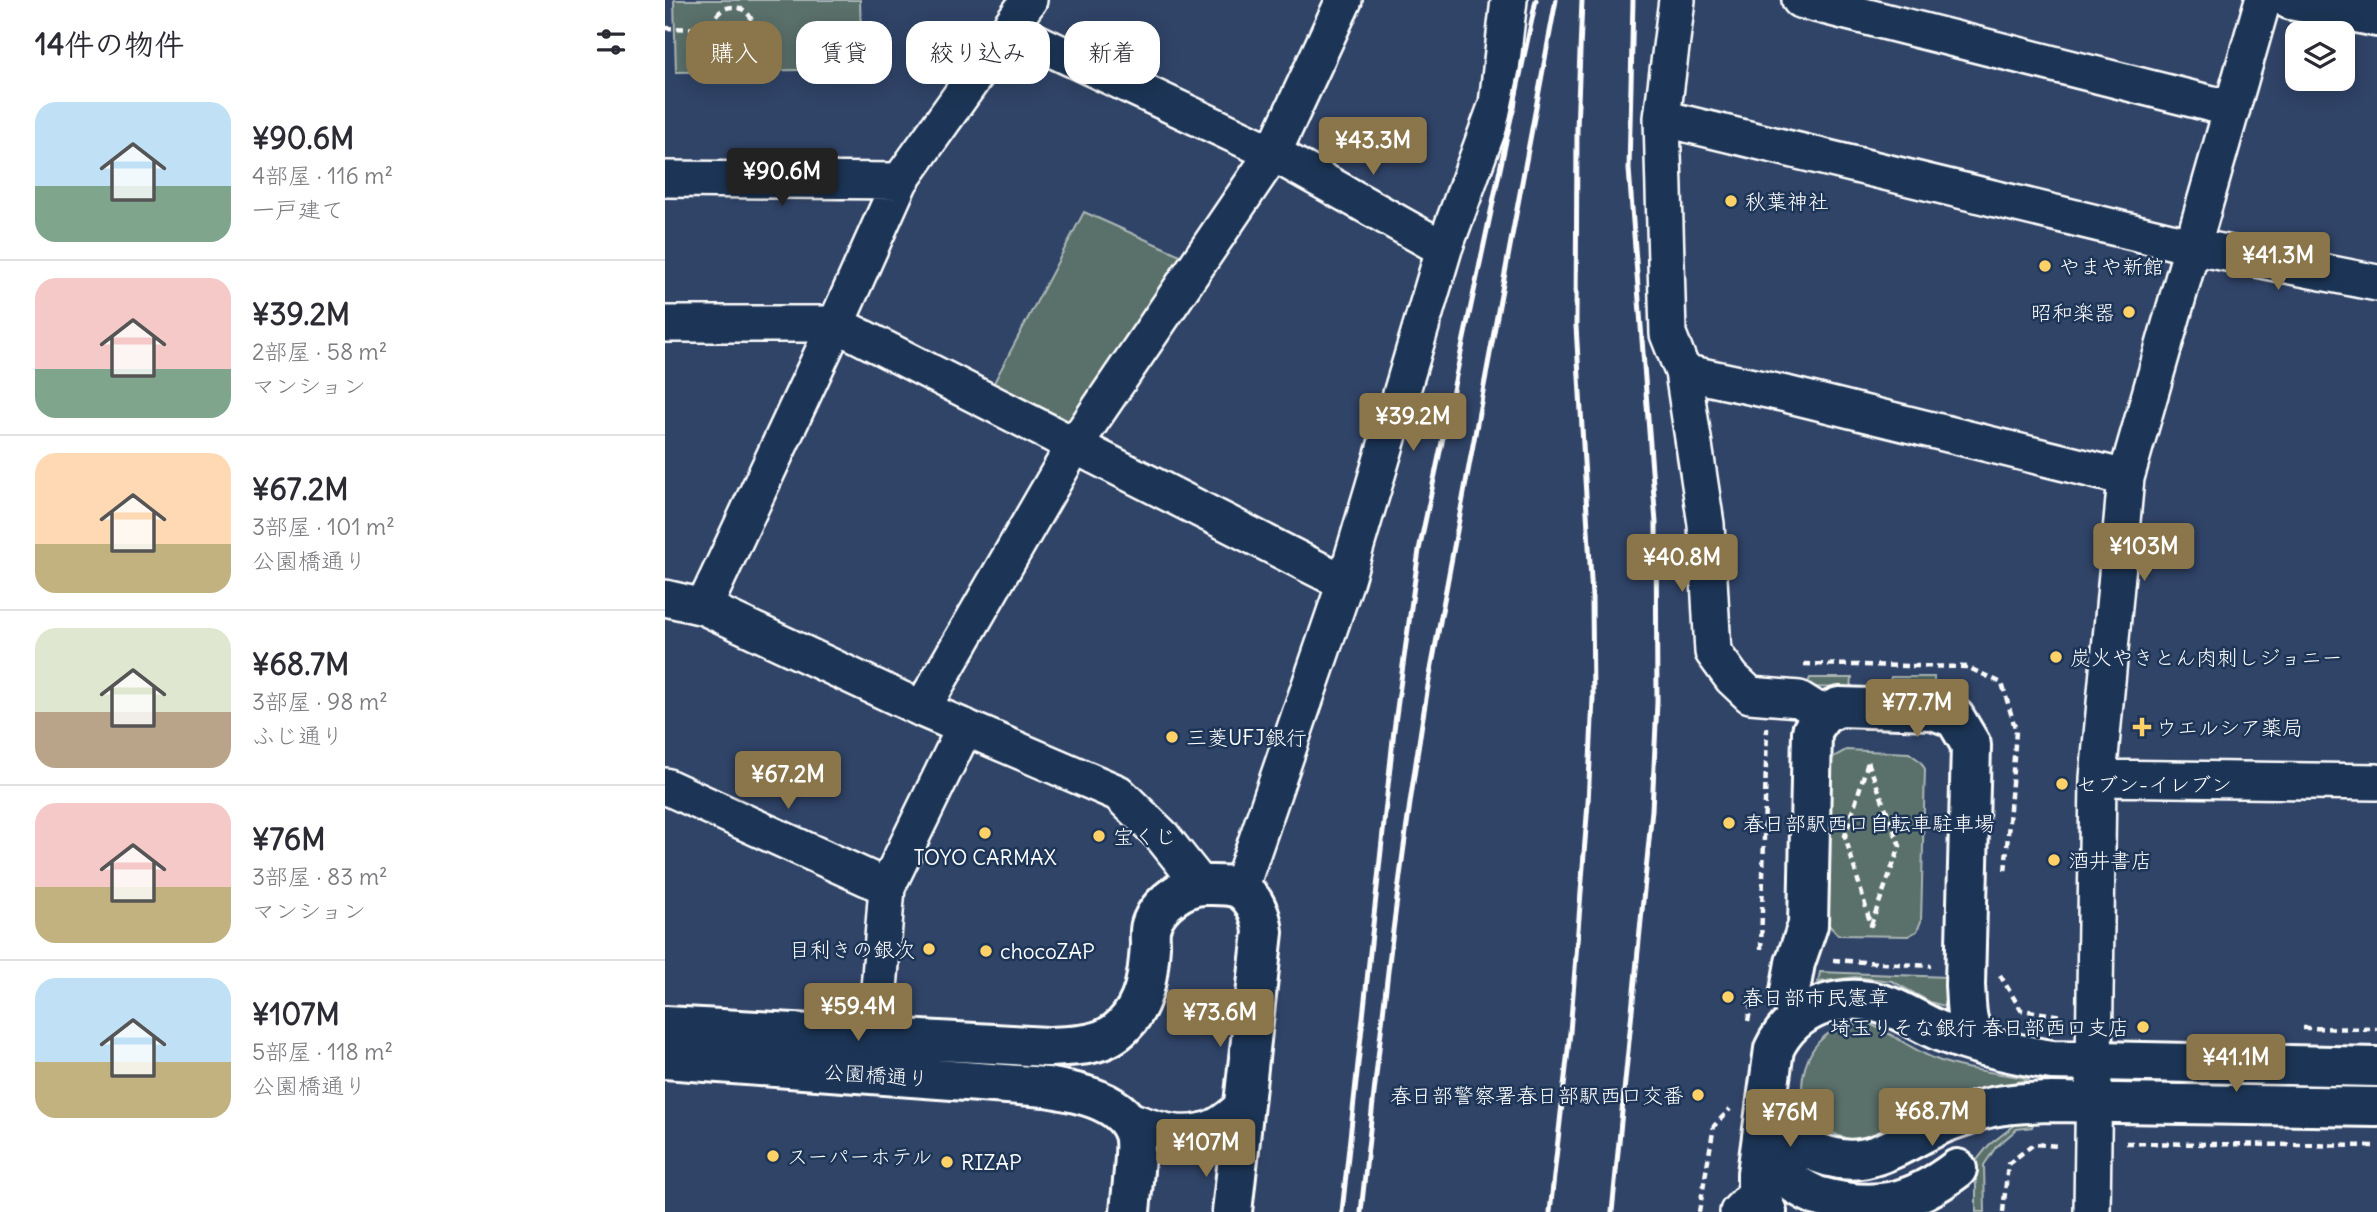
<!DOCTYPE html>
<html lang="ja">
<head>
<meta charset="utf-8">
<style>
	:root { --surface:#fff; --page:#f2f2f3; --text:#2b2b33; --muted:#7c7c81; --line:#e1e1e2; --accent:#8a764a }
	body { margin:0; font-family:Delius,"Klee One",sans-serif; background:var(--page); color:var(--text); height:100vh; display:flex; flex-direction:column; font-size:26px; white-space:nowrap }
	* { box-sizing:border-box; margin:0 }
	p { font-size:23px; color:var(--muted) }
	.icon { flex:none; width:38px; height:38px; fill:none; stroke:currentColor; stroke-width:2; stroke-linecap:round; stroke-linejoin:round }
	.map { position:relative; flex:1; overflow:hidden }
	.drawer { display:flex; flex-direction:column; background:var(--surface); width:665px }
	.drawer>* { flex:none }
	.banner { position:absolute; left:21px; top:21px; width:665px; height:63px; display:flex; gap:14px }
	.buttons { position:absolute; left:1620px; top:21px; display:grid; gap:14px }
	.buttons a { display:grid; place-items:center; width:70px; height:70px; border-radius:14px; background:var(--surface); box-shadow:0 4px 18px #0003; font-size:35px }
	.price { position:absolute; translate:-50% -60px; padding:0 16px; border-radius:7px; background:var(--accent); color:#fff; font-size:23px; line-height:46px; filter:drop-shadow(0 2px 4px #0008) }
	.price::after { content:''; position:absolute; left:50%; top:42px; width:21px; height:16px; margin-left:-10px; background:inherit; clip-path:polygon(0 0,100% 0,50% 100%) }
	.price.on { background:#222; color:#fff }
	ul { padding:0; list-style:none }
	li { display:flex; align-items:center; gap:21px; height:175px; padding:0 35px }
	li+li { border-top:2px solid var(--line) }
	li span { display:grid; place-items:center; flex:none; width:196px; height:140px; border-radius:21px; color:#555 }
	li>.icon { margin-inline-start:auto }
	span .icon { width:84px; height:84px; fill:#fffc; stroke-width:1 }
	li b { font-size:30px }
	h2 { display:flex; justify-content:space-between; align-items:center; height:84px; padding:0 35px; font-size:30px }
	.tag { padding:0 24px; border-radius:21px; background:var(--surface); box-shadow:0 4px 18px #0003; font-size:24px; line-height:63px }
	.tag.on { background:var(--accent); color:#fff }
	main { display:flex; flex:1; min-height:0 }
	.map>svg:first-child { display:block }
	.green { fill:#5a6f6b; stroke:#acb7b5; stroke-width:2 }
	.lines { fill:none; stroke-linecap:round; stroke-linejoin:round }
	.minor-casing { stroke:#fff; stroke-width:40 }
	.tertiary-casing { stroke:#fff; stroke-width:44 }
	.secondary-casing { stroke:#fff; stroke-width:44 }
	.path { stroke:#fff; stroke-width:4.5; stroke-dasharray:7 5; stroke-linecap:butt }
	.minor { stroke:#1d3557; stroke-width:35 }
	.tertiary { stroke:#1d3557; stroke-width:38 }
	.secondary { stroke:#1d3557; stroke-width:38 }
	.rail { stroke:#fff; stroke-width:5 }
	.poi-dot { fill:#ffd166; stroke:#1d3557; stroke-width:2.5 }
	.labels { text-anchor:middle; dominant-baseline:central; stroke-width:5; stroke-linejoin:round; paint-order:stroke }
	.poi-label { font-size:21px; fill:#fff; stroke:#1d3557; text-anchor:start }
	.street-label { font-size:21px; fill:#fff; stroke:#1d3557 }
</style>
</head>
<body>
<main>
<section class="drawer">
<h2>14件の物件<svg class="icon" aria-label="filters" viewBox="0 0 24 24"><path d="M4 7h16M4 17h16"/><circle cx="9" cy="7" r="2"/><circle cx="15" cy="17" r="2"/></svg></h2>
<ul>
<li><span style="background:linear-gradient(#bfe0f5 60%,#7fa58c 0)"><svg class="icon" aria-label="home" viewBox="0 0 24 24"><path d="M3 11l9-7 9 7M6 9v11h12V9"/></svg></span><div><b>¥90.6M</b><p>4部屋 · 116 m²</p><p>一戸建て</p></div></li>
<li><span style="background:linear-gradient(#f6c9c9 65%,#7fa58c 0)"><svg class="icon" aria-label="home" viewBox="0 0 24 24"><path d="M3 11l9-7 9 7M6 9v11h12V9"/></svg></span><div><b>¥39.2M</b><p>2部屋 · 58 m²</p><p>マンション</p></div></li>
<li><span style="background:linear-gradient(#ffd9b3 65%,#c2b280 0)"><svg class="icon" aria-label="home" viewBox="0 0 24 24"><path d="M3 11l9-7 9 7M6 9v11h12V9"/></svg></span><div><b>¥67.2M</b><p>3部屋 · 101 m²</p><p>公園橋通り</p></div></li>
<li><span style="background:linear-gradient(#dfe7d0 60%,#b9a48a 0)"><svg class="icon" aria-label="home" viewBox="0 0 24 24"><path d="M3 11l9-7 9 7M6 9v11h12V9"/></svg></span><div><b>¥68.7M</b><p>3部屋 · 98 m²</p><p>ふじ通り</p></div></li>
<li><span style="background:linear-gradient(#f6c9c9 60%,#c2b280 0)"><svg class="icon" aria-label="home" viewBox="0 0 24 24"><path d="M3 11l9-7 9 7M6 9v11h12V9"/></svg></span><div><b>¥76M</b><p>3部屋 · 83 m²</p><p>マンション</p></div></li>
<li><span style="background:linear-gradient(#bfe0f5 60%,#c2b280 0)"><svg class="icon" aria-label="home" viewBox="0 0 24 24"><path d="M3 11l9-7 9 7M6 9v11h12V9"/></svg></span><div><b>¥107M</b><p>5部屋 · 118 m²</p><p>公園橋通り</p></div></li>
</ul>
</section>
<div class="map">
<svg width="1712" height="1212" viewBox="0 0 1712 1212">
	<rect width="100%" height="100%" fill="#304468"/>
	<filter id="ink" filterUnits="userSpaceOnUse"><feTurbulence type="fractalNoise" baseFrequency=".0143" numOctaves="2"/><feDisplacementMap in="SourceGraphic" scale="14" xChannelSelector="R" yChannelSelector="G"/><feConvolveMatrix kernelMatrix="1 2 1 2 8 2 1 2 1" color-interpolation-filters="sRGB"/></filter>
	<g filter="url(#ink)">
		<path class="green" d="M9,0H195L197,69L11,72Z
			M419,212L524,259L407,439L324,392Z
			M1226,677H1269V687L1223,686Z
			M1145,678H1187L1186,688L1141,687Z
			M1181,750L1244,753L1255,761L1260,769L1256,921L1252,931L1243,936L1173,935L1161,922L1166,761L1170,756Z
			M1155,972L1282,977L1283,1007L1265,1002L1227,981L1190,977L1153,982Z
			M1200,1022C1224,1031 1244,1048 1268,1058C1299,1071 1332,1072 1365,1079C1334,1086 1302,1093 1272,1104C1242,1116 1215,1148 1179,1138C1167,1135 1145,1116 1140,1104C1132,1082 1142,1050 1160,1036C1171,1027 1186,1025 1200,1022Z
			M1474,1079L1712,1083V1092L1473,1089Z
			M1369,1121L1367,1127L1352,1129L1331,1147L1319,1165L1320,1212H1311V1161L1324,1145L1350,1125Z"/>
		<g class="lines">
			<defs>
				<path id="minor" d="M1012,0L997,118L1003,334L1018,372L1041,524L1048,652L1067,678L1085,695L1134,699L1158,714
					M1135,0L1567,109
					M344,29L608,153L779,249
					M997,118L1526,246L1712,283
					M0,179L235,181
					M0,324H171L680,583
					M1018,372L1121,394L1461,478
					M0,598L39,607L257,709L453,793L497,836L536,885
					M39,607L171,324L235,181L364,0
					M257,709L409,446L608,153L679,0
					M1433,778L1712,782
					M0,786L222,887
					M575,889L680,583L779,249L832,104L844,0
					M213,1036V1002L222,887L300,727
					M462,1119C493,1130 520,1141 552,1126C562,1121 571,1112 579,1106
					M1073,1212L1092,1192
					M1427,1212L1433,778L1461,478L1598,0"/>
				<path id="tertiary" d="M1626,0L1712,17
					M1132,1017L1125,991L1130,963L1143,925L1147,731L1158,714L1174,707L1268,710L1290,718L1306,745L1300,985C1302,1013 1299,1024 1318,1046
					M382,1047C409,1046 438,1047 458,1026C480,1004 483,976 485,946C485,940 484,931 486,925C493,904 518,885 540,885C551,885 567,884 577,890C591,901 596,915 598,932L567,1212
					M381,1087C411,1092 459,1100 469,1134C473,1147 466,1196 465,1212
					M1103,1094C1110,1121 1116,1135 1142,1148C1197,1177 1228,1146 1277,1124C1288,1119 1301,1116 1312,1111C1336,1103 1362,1103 1387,1102L1712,1107
					M1097,1138C1104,1151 1110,1165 1120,1176C1128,1184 1141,1191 1152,1196C1209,1212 1246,1204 1292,1169
					M1102,1212L1092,1192V1173L1109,1049C1129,1006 1179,990 1223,1006C1242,1013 1259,1025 1277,1032C1312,1046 1349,1054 1387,1060L1712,1067"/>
				<path id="secondary" d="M0,1026L382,1047
					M0,1059L381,1087"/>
			</defs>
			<use href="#minor" class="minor-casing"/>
			<use href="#tertiary" class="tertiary-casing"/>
			<use href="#secondary" class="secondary-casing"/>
			<path class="path" d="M48 27a20 20 0 1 1 40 0a20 20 0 1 1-40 0Z
				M0,28L48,29
				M1139,664L1302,667L1337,683L1351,731L1340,873
				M1203,762L1235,846L1206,925L1180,836Z
				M1096,949L1102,727
				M1168,960L1266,966
				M1335,975L1356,1010L1397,1016
				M1083,1021L1089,992
				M1638,1028L1712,1029
				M1461,1143L1712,1146
				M1034,1212L1049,1126L1065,1109
				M1338,1212L1343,1164L1369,1144L1395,1146"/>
			<use href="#minor" class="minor"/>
			<use href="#tertiary" class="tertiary"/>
			<use href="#secondary" class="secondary"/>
			<path class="rail" d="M677,1212L729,730L754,550L871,0
				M696,1212C715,1036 734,861 763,686L891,0
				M885,1212L905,1032L923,803L928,698L927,597L911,326L912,129L917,0
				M947,1212L987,810L992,702L991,523L964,169L968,0"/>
		</g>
	</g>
	<g class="poi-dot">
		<circle cx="1066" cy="201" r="7"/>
		<circle cx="1380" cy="266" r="7"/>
		<circle cx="1464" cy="312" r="7"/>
		<circle cx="1391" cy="657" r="7"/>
		<path d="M1473.5 716.5h7v7h7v7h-7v7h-7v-7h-7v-7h7z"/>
		<circle cx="507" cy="737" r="7"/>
		<circle cx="1397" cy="784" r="7"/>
		<circle cx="1064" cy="823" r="7"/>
		<circle cx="320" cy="833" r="7"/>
		<circle cx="434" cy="836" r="7"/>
		<circle cx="1389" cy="860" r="7"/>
		<circle cx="264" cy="949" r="7"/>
		<circle cx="321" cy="951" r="7"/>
		<circle cx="1063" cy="997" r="7"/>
		<circle cx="1478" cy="1027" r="7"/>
		<circle cx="1033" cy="1095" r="7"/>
		<circle cx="108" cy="1156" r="7"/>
		<circle cx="282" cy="1162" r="7"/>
	</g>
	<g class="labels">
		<g class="poi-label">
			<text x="1080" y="201">秋葉神社</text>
			<text x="1394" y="266">やまや新館</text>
			<text x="1450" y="312" text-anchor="end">昭和楽器</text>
			<text x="1405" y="657">炭火やきとん肉刺しジョニー</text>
			<text x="1491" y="727">ウエルシア薬局</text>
			<text x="521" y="737">三菱UFJ銀行</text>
			<text x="1411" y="784">セブン-イレブン</text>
			<text x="1078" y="823">春日部駅西口自転車駐車場</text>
			<text x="448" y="836">宝くじ</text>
			<text x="320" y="857" text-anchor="middle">TOYO CARMAX</text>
			<text x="1403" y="860">酒井書店</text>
			<text x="250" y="949" text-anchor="end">目利きの銀次</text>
			<text x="335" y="951">chocoZAP</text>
			<text x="1077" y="997">春日部市民憲章</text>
			<text x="1464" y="1027" text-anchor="end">埼玉りそな銀行 春日部西口支店</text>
			<text x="1019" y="1095" text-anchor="end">春日部警察署春日部駅西口交番</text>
			<text x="122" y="1156">スーパーホテル</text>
			<text x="296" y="1162">RIZAP</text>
		</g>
		<g class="street-label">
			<text transform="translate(211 1075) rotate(4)">公園橋通り</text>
		</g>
	</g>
</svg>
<div class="buttons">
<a><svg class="icon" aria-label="layers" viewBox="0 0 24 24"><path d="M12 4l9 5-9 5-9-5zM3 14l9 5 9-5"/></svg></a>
</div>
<b class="price" style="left:708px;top:177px">¥43.3M</b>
<b class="price on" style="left:117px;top:208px">¥90.6M</b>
<b class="price" style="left:1613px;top:292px">¥41.3M</b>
<b class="price" style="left:748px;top:453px">¥39.2M</b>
<b class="price" style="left:1479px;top:583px">¥103M</b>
<b class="price" style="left:1017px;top:594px">¥40.8M</b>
<b class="price" style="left:1252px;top:739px">¥77.7M</b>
<b class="price" style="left:123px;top:811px">¥67.2M</b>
<b class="price" style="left:193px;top:1043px">¥59.4M</b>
<b class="price" style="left:555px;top:1049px">¥73.6M</b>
<b class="price" style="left:1571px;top:1094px">¥41.1M</b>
<b class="price" style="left:1267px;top:1148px">¥68.7M</b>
<b class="price" style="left:1125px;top:1149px">¥76M</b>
<b class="price" style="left:541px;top:1179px">¥107M</b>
<div class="banner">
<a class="tag on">購入</a>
<a class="tag">賃貸</a>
<a class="tag">絞り込み</a>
<a class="tag">新着</a>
</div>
</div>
</main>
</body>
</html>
